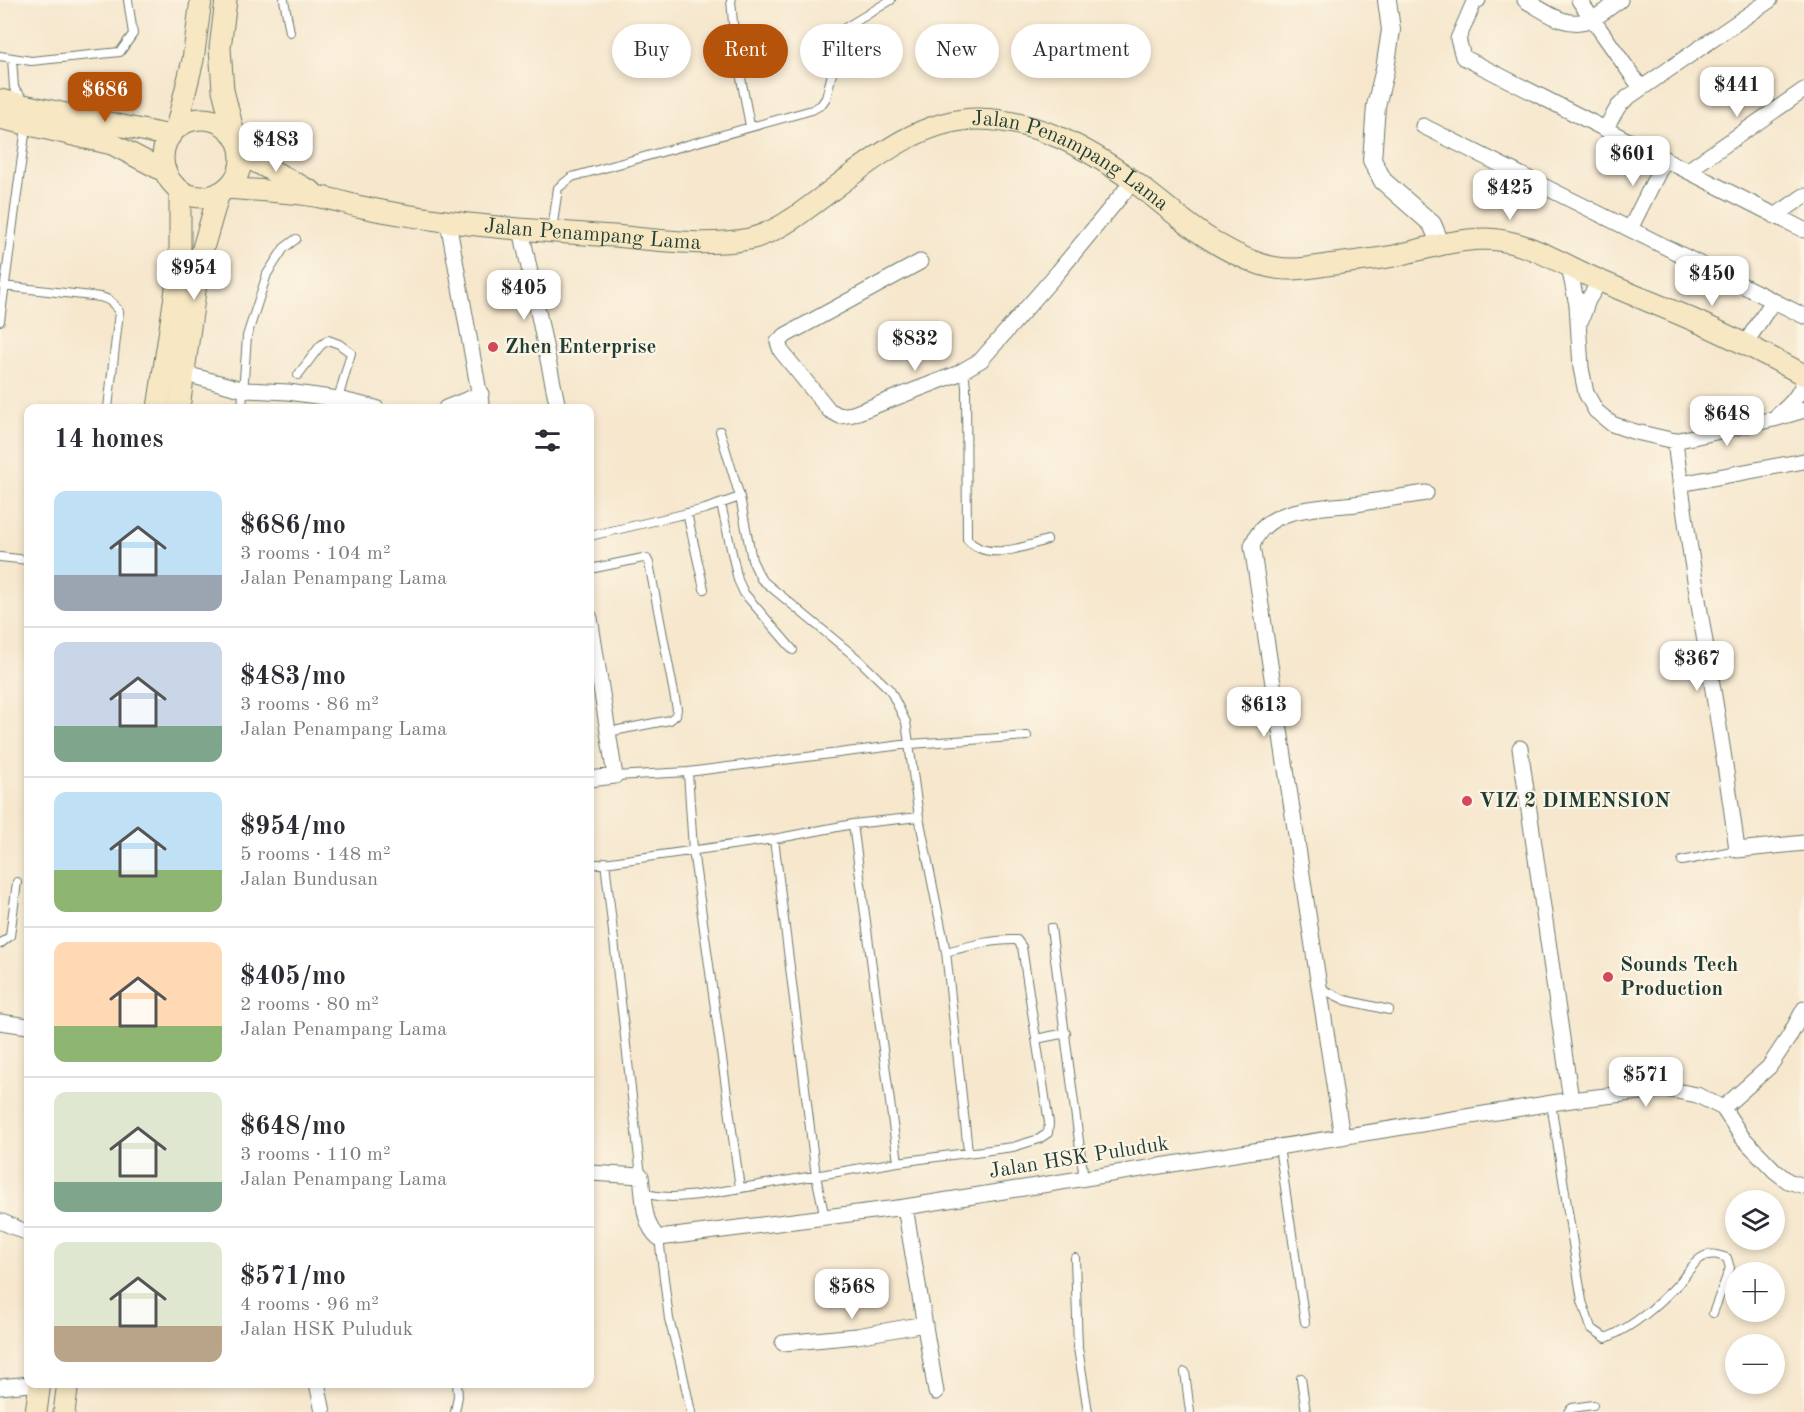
<!DOCTYPE html>
<html lang="en">
<head>
<meta charset="utf-8">
<style>
	:root { --surface:#fff; --page:#f2f2f3; --text:#2b2b33; --muted:#7c7c81; --line:#e1e1e2; --accent:#b45309 }
	body { margin:0; font-family:"Old Standard TT",serif; background:var(--page); color:var(--text); height:100vh; display:flex; flex-direction:column; font-size:22px; white-space:nowrap }
	* { box-sizing:border-box; margin:0 }
	p { font-size:20px; color:var(--muted) }
	.icon { flex:none; width:33px; height:33px; fill:none; stroke:currentColor; stroke-width:2; stroke-linecap:round; stroke-linejoin:round }
	.map { position:relative; flex:1; overflow:hidden }
	.side { position:absolute; left:24px; top:404px; width:570px; height:984px; display:flex; flex-direction:column; background:var(--surface); border-radius:12px; box-shadow:0 3px 9px #0003 }
	.side>* { flex:none }
	.top-card { position:absolute; left:612px; top:24px; width:570px; height:54px; display:flex; gap:12px }
	.controls { position:absolute; left:1725px; top:1190px; display:grid; gap:12px }
	.controls a { display:grid; place-items:center; width:60px; height:60px; border-radius:50%; background:var(--surface); box-shadow:0 3px 9px #0003; font-size:30px }
	.price { position:absolute; translate:-50% -51px; padding:0 14px; border-radius:12px; background:#fff; color:#222; font-size:20px; line-height:39px; filter:drop-shadow(0 2px 3px #0008) }
	.price::after { content:''; position:absolute; left:50%; top:36px; width:18px; height:14px; margin-left:-9px; background:inherit; clip-path:polygon(0 0,100% 0,50% 100%) }
	.price.selected { background:var(--accent); color:#fff }
	ul { padding:0; list-style:none }
	li { display:flex; align-items:center; gap:18px; height:150px; padding:0 30px }
	li+li { border-top:2px solid var(--line) }
	li span { display:grid; place-items:center; flex:none; width:168px; height:120px; border-radius:12px; color:#555 }
	li>.icon { margin-inline-start:auto }
	span .icon { width:72px; height:72px; fill:#fffc; stroke-width:1 }
	li b { font-size:26px }
	h2 { display:flex; justify-content:space-between; align-items:center; height:72px; padding:0 30px; font-size:26px }
	.tag { padding:0 21px; border-radius:27px; background:var(--surface); box-shadow:0 3px 9px #0003; font-size:21px; line-height:54px }
	.tag.selected { background:var(--accent); color:#fff }
	.map>svg:first-child { display:block }
	.lines { fill:none; stroke-linecap:round; stroke-linejoin:round }
	.service-casing { stroke:#6a786a; stroke-width:10 }
	.minor-casing { stroke:#6a786a; stroke-width:17 }
	.tertiary-casing { stroke:#6a786a; stroke-width:20 }
	.secondary-casing { stroke:#6a786a; stroke-width:23 }
	.service { stroke:#fff; stroke-width:8 }
	.minor { stroke:#fff; stroke-width:15 }
	.tertiary { stroke:#fff; stroke-width:18 }
	.secondary { stroke:#f7e8c3; stroke-width:21 }
	.poi-dot { fill:#d1495b; stroke:#fcf5e5; stroke-width:2 }
	.labels { text-anchor:middle; dominant-baseline:central; stroke-width:4.5; stroke-linejoin:round; paint-order:stroke }
	.street-label { font-size:21px; fill:#1f3d34; stroke:#fcf5e5 }
	.poi-label { font-size:21px; font-weight:bold; fill:#1f3d34; stroke:#fcf5e5; text-anchor:start }
</style>
</head>
<body>
<div class="map">
<svg width="1804" height="1412" viewBox="0 0 1804 1412">
	<rect width="100%" height="100%" fill="#fcf5e5"/>
	<filter id="ink" filterUnits="userSpaceOnUse"><feTurbulence type="fractalNoise" baseFrequency=".0167" numOctaves="2"/><feDisplacementMap in="SourceGraphic" scale="12" xChannelSelector="R" yChannelSelector="G"/><feConvolveMatrix kernelMatrix="1 2 1 2 8 2 1 2 1" color-interpolation-filters="sRGB"/></filter>
	<filter id="wash" filterUnits="userSpaceOnUse"><feTurbulence type="fractalNoise" baseFrequency=".008" numOctaves="4" result="noise"/><feDisplacementMap in="SourceGraphic" scale="24" xChannelSelector="R" yChannelSelector="G"/><feGaussianBlur stdDeviation="1.35" result="paint"/><feColorMatrix in="noise" values="0 0 0 0 0 0 0 0 0 0 0 0 0 0 0 0 0 1.4 0 .05"/><feComposite in="paint" operator="in"/></filter>
	<g filter="url(#wash)">
		<rect width="100%" height="100%" fill="#f6e7cd"/>
	</g>
	<g filter="url(#ink)">
		<g class="lines">
			<defs>
				<path id="service" d="M284,0L290,32
					M731,0L735,46L750,126
					M0,56L31,61L120,52L133,34L128,0
					M12,58L14,88L25,101
					M552,230L558,188L572,177L812,110L821,105L826,98L841,37L845,28L891,0
					M4,286L100,297C109,299 114,303 119,312L108,408
					M0,321L26,127
					M964,370L966,387L967,539C986,562 1023,547 1047,540
					M298,375L320,346L328,340L339,344L351,353L338,399
					M242,408L247,336L267,274L284,248L296,239
					M720,431L740,497L752,560L761,579L858,659L890,690L906,722L919,817L946,952L968,1151
					M721,504L738,580L744,593L793,650
					M687,513L704,589
					M590,536L705,509L740,497
					M0,557L28,560
					M590,569L643,558L647,559L649,563L677,709L676,715L670,720L608,732
					M688,772L693,850L740,1188
					M615,776L688,772L910,744L1027,736
					M853,824L898,1162
					M774,839L816,1176L825,1218
					M1682,861L1737,850
					M605,862L641,1176
					M590,865L774,839L853,824L919,817
					M1051,928L1084,1179
					M0,944L10,936L17,882
					M1320,988L1345,1000L1389,1010
					M1036,1039L1066,1033
					M1551,1103L1582,1301L1591,1328L1606,1338C1635,1326 1658,1305 1680,1282C1686,1275 1693,1263 1701,1258C1710,1252 1719,1255 1727,1258L1730,1268L1713,1313
					M1279,1147L1305,1322
					M643,1193C664,1199 684,1197 705,1194L898,1162L1013,1147L1039,1139L1048,1133L1049,1123L1022,947L1017,940C993,939 969,946 946,952
					M659,1238L669,1319L680,1361L691,1412
					M1075,1258L1078,1348L1088,1412
					M1185,1372L1190,1412
					M1301,1378L1306,1412
					M455,1412L458,1396L457,1383
					M1568,1412L1572,1408L1593,1405"/>
				<path id="minor" d="M1478,0L1474,2L1458,39L1463,57L1804,230
					M1525,0C1546,12 1567,30 1592,19C1601,15 1611,6 1620,0
					M1579,0L1641,88
					M1423,126L1804,316
					M1605,129L1618,107L1627,98L1770,0
					M1687,171L1804,90
					M1775,216L1804,196
					M448,222L482,408
					M521,229L558,408
					M1630,229L1665,159
					M920,262L786,335L778,342L781,351L829,410L840,416L853,414L957,374L981,360L1059,271L1133,181
					M1569,267L1577,305L1581,368L1586,393L1596,411L1612,424L1632,431L1675,441L1774,419L1804,410
					M1581,320L1588,300L1600,281
					M1745,344L1773,301
					M182,373L245,390L288,392L338,399L376,408
					M446,408L481,394
					M1778,415C1790,405 1799,396 1804,381
					M1675,441C1691,578 1720,713 1737,850L1804,843
					M1680,484L1804,461
					M590,618L615,776L590,779
					M1520,748L1571,1100
					M0,1022L28,1026
					M1723,1108L1769,1067L1789,1037L1804,1009
					M1342,1137L1252,546C1266,503 1327,509 1362,503C1383,500 1404,496 1426,493
					M590,1173L641,1176C644,1195 642,1225 659,1238L905,1207L1571,1100L1666,1089L1697,1095L1723,1108L1742,1137L1775,1171L1788,1181L1804,1186
					M905,1207L936,1392
					M0,1221L28,1233
					M783,1343L857,1336L925,1324
					M317,1383L323,1412
					M0,1387L40,1383"/>
				<path id="tertiary" d="M1387,0L1391,30L1385,69L1376,106L1372,160L1383,181L1432,224L1441,245"/>
				<g id="secondary">
					<path d="M226,0L220,48L223,90L235,138"/>
					<path d="M0,100L170,136"/>
					<path d="M0,118L112,144L166,172"/>
					<circle cx="202" cy="158" r="39"/>
					<path d="M176,129L193,60L201,0"/>
					<path d="M241,154L312,192"/>
					<path id="s1" d="M227,188C258,191 290,191 320,197C334,199 348,204 362,207C389,213 417,217 445,221C501,229 558,232 614,236C658,240 706,247 749,239C771,234 791,221 809,207C859,171 913,119 978,119C1037,120 1087,148 1133,181C1175,212 1209,247 1260,264C1283,272 1304,269 1327,265C1349,262 1372,260 1394,256C1424,249 1455,239 1486,239C1526,240 1560,263 1596,279C1630,294 1664,307 1698,322C1734,338 1769,356 1804,375"/>
					<path d="M158,408L176,289L180,250V190"/>
					<path d="M179,408L199,262L219,193"/>
					<path d="M36,1412L40,1383"/>
					<path d="M64,1412L68,1383"/>
				</g>
			</defs>
			<use href="#service" class="service-casing"/>
			<use href="#minor" class="minor-casing"/>
			<use href="#tertiary" class="tertiary-casing"/>
			<use href="#secondary" class="secondary-casing"/>
			<use href="#service" class="service"/>
			<use href="#minor" class="minor"/>
			<use href="#tertiary" class="tertiary"/>
			<use href="#secondary" class="secondary"/>
		</g>
	</g>
	<g class="poi-dot">
		<circle cx="493" cy="347" r="6"/>
		<circle cx="1467" cy="801" r="6"/>
		<circle cx="1608" cy="977" r="6"/>
	</g>
	<g class="labels">
		<g class="street-label">
			<text stroke="none"><textPath href="#s1" startOffset="891">Jalan Penampang Lama</textPath></text>
			<text stroke="none"><textPath href="#s1" startOffset="369">Jalan Penampang Lama</textPath></text>
			<text transform="translate(1079 1158) rotate(-9)">Jalan HSK Puluduk</text>
		</g>
		<g class="poi-label">
			<text x="505" y="347">Zhen Enterprise</text>
			<text x="1479" y="801">VIZ 2 DIMENSION</text>
			<text x="1620" y="965">Sounds Tech<tspan x="1620" dy="24">Production</tspan></text>
		</g>
	</g>
</svg>
<div class="controls">
<a><svg class="icon" aria-label="layers" viewBox="0 0 24 24"><path d="M12 4l9 5-9 5-9-5zM3 14l9 5 9-5"/></svg></a>
<a>+</a>
<a>−</a>
</div>
<b class="price" style="left:1737px;top:118px">$441</b>
<b class="price selected" style="left:105px;top:123px">$686</b>
<b class="price" style="left:276px;top:173px">$483</b>
<b class="price" style="left:1633px;top:187px">$601</b>
<b class="price" style="left:1510px;top:221px">$425</b>
<b class="price" style="left:194px;top:301px">$954</b>
<b class="price" style="left:1712px;top:307px">$450</b>
<b class="price" style="left:524px;top:321px">$405</b>
<b class="price" style="left:915px;top:372px">$832</b>
<b class="price" style="left:1727px;top:447px">$648</b>
<b class="price" style="left:1697px;top:692px">$367</b>
<b class="price" style="left:1264px;top:738px">$613</b>
<b class="price" style="left:1646px;top:1108px">$571</b>
<b class="price" style="left:852px;top:1320px">$568</b>
<div class="top-card">
<a class="tag">Buy</a>
<a class="tag selected">Rent</a>
<a class="tag">Filters</a>
<a class="tag">New</a>
<a class="tag">Apartment</a>
</div>
<section class="side">
<h2>14 homes<svg class="icon" aria-label="filters" viewBox="0 0 24 24"><path d="M4 7h16M4 17h16"/><circle cx="9" cy="7" r="2"/><circle cx="15" cy="17" r="2"/></svg></h2>
<ul>
<li><span style="background:linear-gradient(#bfe0f5 70%,#9aa5b1 0)"><svg class="icon" aria-label="home" viewBox="0 0 24 24"><path d="M3 11l9-7 9 7M6 9v11h12V9"/></svg></span><div><b>$686/mo</b><p>3 rooms · 104 m²</p><p>Jalan Penampang Lama</p></div></li>
<li><span style="background:linear-gradient(#c9d6e8 70%,#7fa58c 0)"><svg class="icon" aria-label="home" viewBox="0 0 24 24"><path d="M3 11l9-7 9 7M6 9v11h12V9"/></svg></span><div><b>$483/mo</b><p>3 rooms · 86 m²</p><p>Jalan Penampang Lama</p></div></li>
<li><span style="background:linear-gradient(#bfe0f5 65%,#8fb573 0)"><svg class="icon" aria-label="home" viewBox="0 0 24 24"><path d="M3 11l9-7 9 7M6 9v11h12V9"/></svg></span><div><b>$954/mo</b><p>5 rooms · 148 m²</p><p>Jalan Bundusan</p></div></li>
<li><span style="background:linear-gradient(#ffd9b3 70%,#8fb573 0)"><svg class="icon" aria-label="home" viewBox="0 0 24 24"><path d="M3 11l9-7 9 7M6 9v11h12V9"/></svg></span><div><b>$405/mo</b><p>2 rooms · 80 m²</p><p>Jalan Penampang Lama</p></div></li>
<li><span style="background:linear-gradient(#dfe7d0 75%,#7fa58c 0)"><svg class="icon" aria-label="home" viewBox="0 0 24 24"><path d="M3 11l9-7 9 7M6 9v11h12V9"/></svg></span><div><b>$648/mo</b><p>3 rooms · 110 m²</p><p>Jalan Penampang Lama</p></div></li>
<li><span style="background:linear-gradient(#dfe7d0 70%,#b9a48a 0)"><svg class="icon" aria-label="home" viewBox="0 0 24 24"><path d="M3 11l9-7 9 7M6 9v11h12V9"/></svg></span><div><b>$571/mo</b><p>4 rooms · 96 m²</p><p>Jalan HSK Puluduk</p></div></li>
</ul>
</section>
</div>
</body>
</html>
